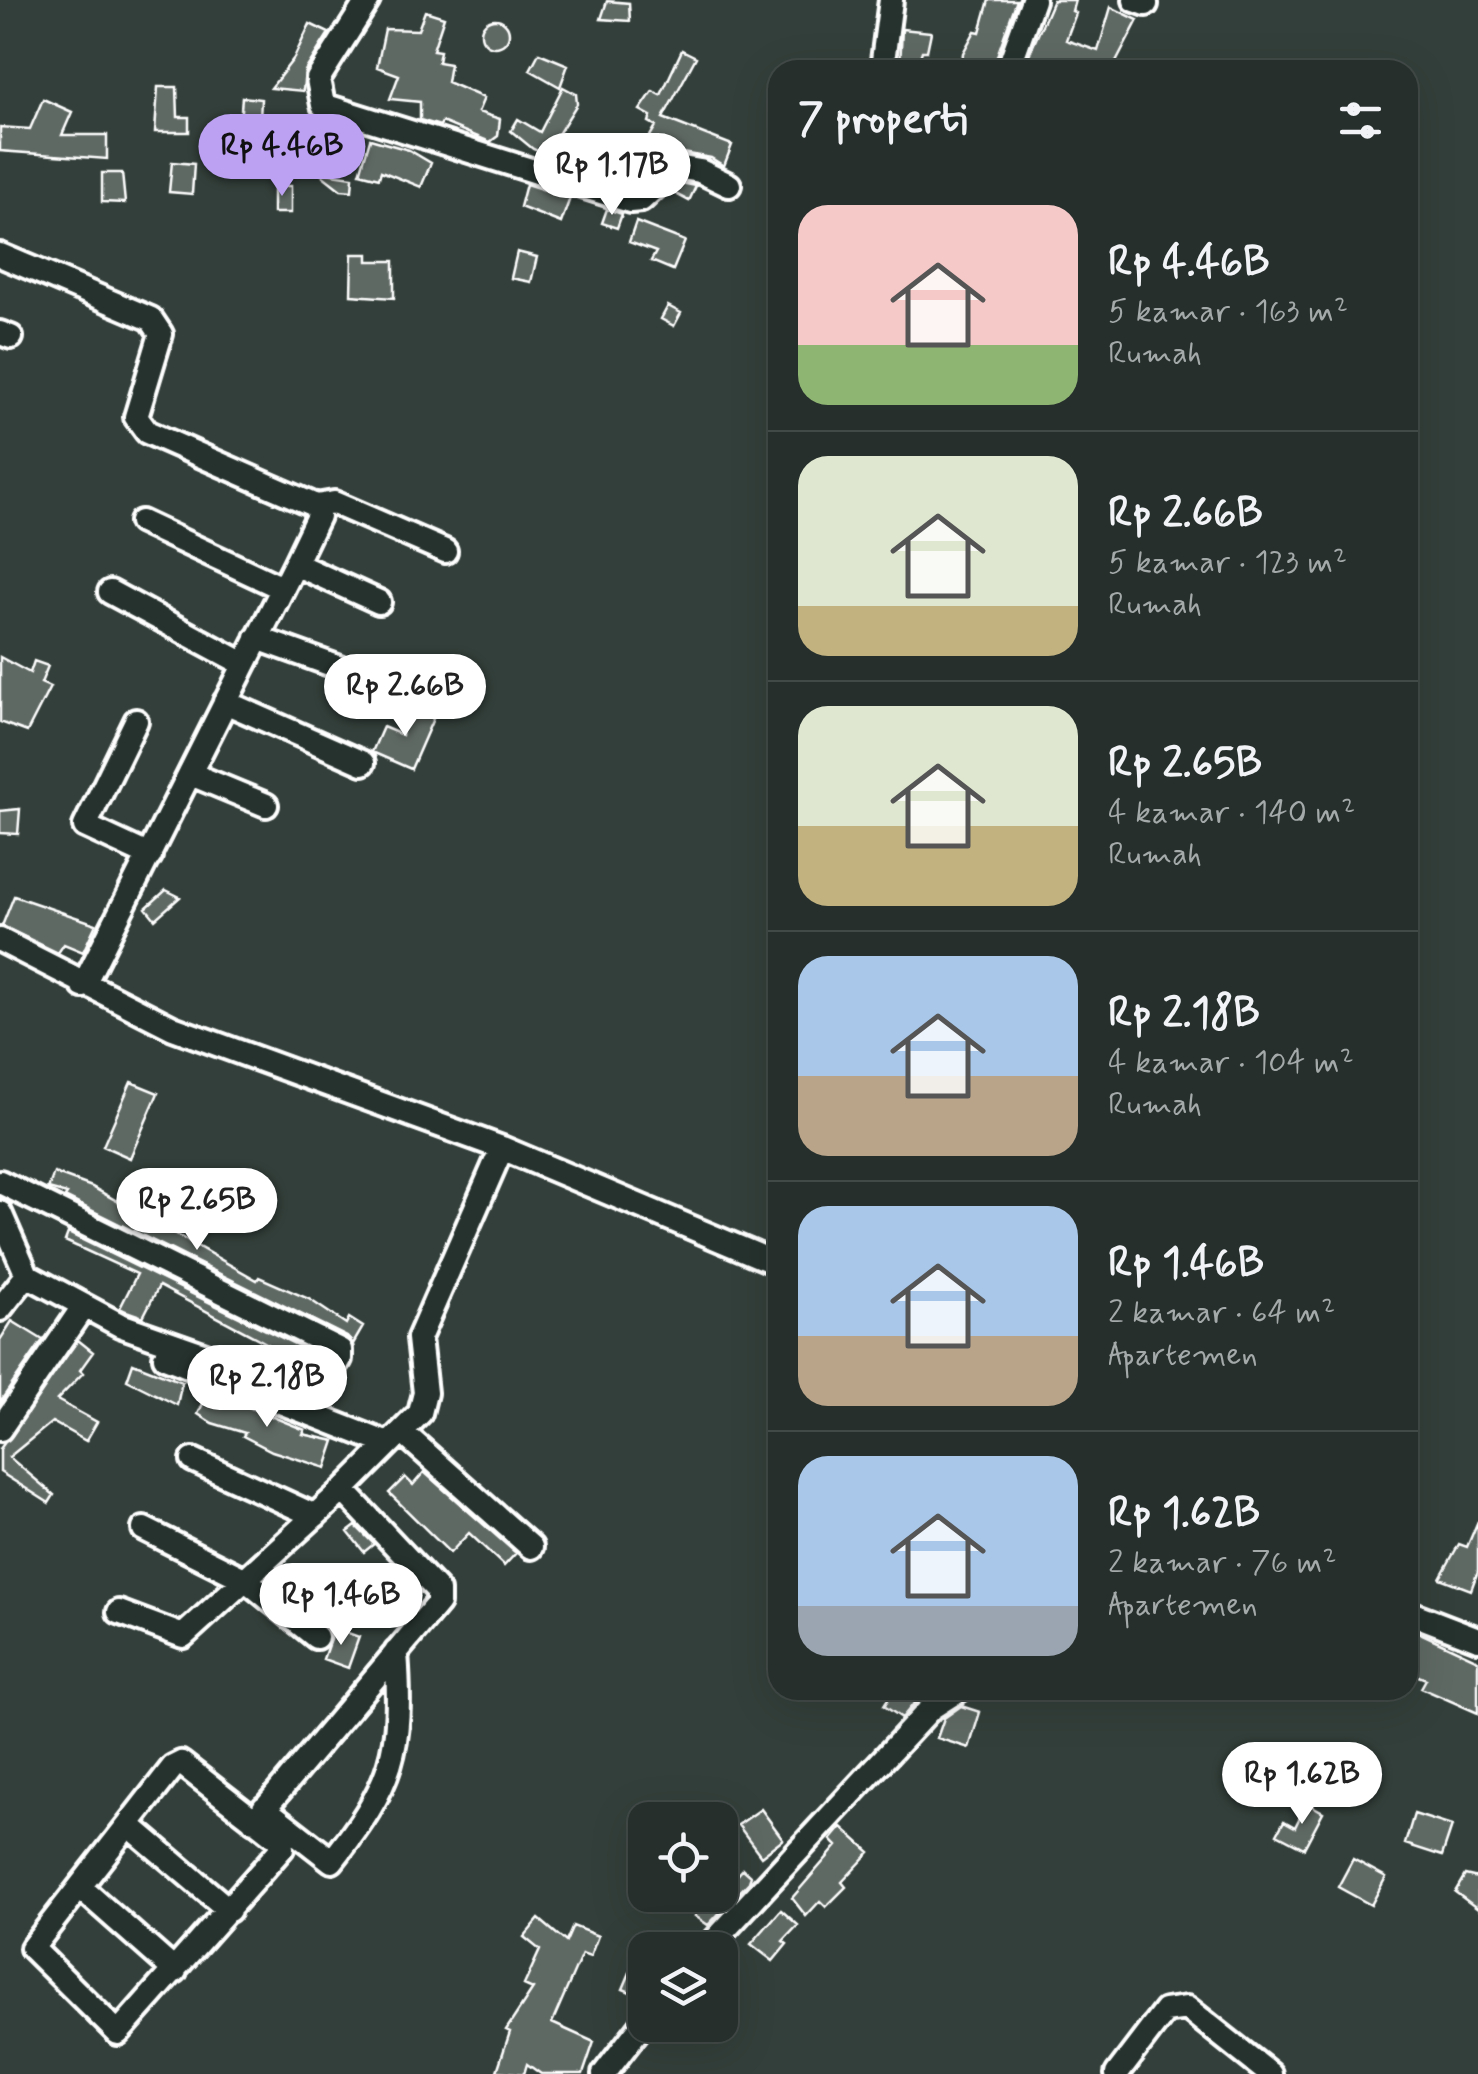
<!DOCTYPE html>
<html lang="id">
<head>
<meta charset="utf-8">
<style>
	:root { --surface:#262f2c; --page:#323b38; --text:#f1f3f6; --muted:#a4a9a9; --line:#424a48; --accent:#bca0f2 }
	body { margin:0; font-family:Mynerve,sans-serif; background:var(--page); color:var(--text); height:100vh; display:flex; flex-direction:column; font-size:38px; white-space:nowrap }
	* { box-sizing:border-box; margin:0 }
	p { font-size:32px; color:var(--muted) }
	.icon { flex:none; width:55px; height:55px; fill:none; stroke:currentColor; stroke-width:2; stroke-linecap:round; stroke-linejoin:round }
	.map { position:relative; flex:1; overflow:hidden }
	.side { position:absolute; left:768px; top:60px; width:650px; height:1640px; display:flex; flex-direction:column; background:var(--surface); border-radius:30px; box-shadow:0 10px 40px #0002,0 0 0 2px var(--line) }
	.side>* { flex:none }
	.fabs { position:absolute; left:628px; top:1802px; display:grid; gap:20px }
	.fabs a { display:grid; place-items:center; width:110px; height:110px; border-radius:20px; background:var(--surface); box-shadow:0 10px 40px #0002,0 0 0 2px var(--line); font-size:50px }
	.price { position:absolute; translate:-50% -85px; padding:0 22px; border-radius:35px; background:#fff; color:#222; font-size:32px; line-height:65px; filter:drop-shadow(0 2px 5px #0008) }
	.price::after { content:''; position:absolute; left:50%; top:60px; width:30px; height:22px; margin-left:-15px; background:inherit; clip-path:polygon(0 0,100% 0,50% 100%) }
	.price.selected { background:var(--accent); color:#111 }
	ul { padding:0; list-style:none }
	li { display:flex; align-items:center; gap:30px; height:250px; padding:0 30px }
	li+li { border-top:2px solid var(--line) }
	li span { display:grid; place-items:center; flex:none; width:280px; height:200px; border-radius:30px; color:#555 }
	li>.icon { margin-inline-start:auto }
	span .icon { width:120px; height:120px; fill:#fffc; stroke-width:1 }
	li b { font-size:42px }
	h2 { display:flex; justify-content:space-between; align-items:center; height:120px; padding:0 30px; font-size:42px }
	.map>svg:first-child { display:block }
	.building { fill:#5f6964; stroke:#fff; stroke-width:2.5 }
	.lines { fill:none; stroke-linecap:round; stroke-linejoin:round }
	.minor-casing { stroke:#fff; stroke-width:30 }
	.minor { stroke:#26332d; stroke-width:22 }
</style>
</head>
<body>
<div class="map">
<svg width="1478" height="2074" viewBox="0 0 1478 2074">
	<rect width="100%" height="100%" fill="#333f3a"/>
	<filter id="ink" filterUnits="userSpaceOnUse"><feTurbulence type="fractalNoise" baseFrequency=".01" numOctaves="2"/><feDisplacementMap in="SourceGraphic" scale="20" xChannelSelector="R" yChannelSelector="G"/><feConvolveMatrix kernelMatrix="1 2 1 2 8 2 1 2 1" color-interpolation-filters="sRGB"/></filter>
	<g filter="url(#ink)">
		<path class="building" d="M989,0H1017L992,70H961L963,53L975,31L980,32Z
			M1053,0H1075L1072,11L1076,13L1066,40L1098,51L1111,7L1138,20L1112,70H1092L1090,65L1060,70L1029,55Z
			M607,1L629,3L630,21L601,19Z
			M425,11L444,17L433,50L440,51L438,62L450,64L447,82L484,98L478,112L500,119L498,136L490,142L442,122L440,126L420,120V102L390,99L399,75L377,67L385,29L418,30Z
			M481 33a14 14 0 1 1 28 0a14 14 0 1 1-28 0Z
			M310,24L329,33L305,71L303,91L271,88L294,58Z
			M902,29L931,32L927,51H922L917,66L900,65Z
			M682,50L696,57L663,118L732,145L724,166L711,158L678,152L650,171L635,162L656,126L649,122L651,116L640,110L653,91L661,95Z
			M539,53L568,65L560,87L530,70Z
			M158,87H177L178,117H189V132H155Z
			M563,87L576,94L577,104L555,139L592,157L584,171L533,149L511,131L518,119L540,132Z
			M242,97L261,99L260,121L302,132L305,122H327L329,163L307,164L271,138L269,153L234,149V155L206,156L205,131H216L218,125L240,124Z
			M43,99L72,112L62,135H107V159L0,151V127L30,129Z
			M370,139L409,150L431,163L421,187L381,171L379,178L360,173Z
			M172,162L194,164L192,194L169,192Z
			M318,172L353,177L352,191L341,190Z
			M102,173H122L125,203L102,202Z
			M681,183L696,186L689,201L672,192Z
			M526,184L570,198L561,223L520,207Z
			M273,186H291V213H273Z
			M607,209L622,214L617,228L602,223Z
			M636,222L685,241L673,270L651,261L656,252L629,242Z
			M517,252L537,257L531,282L511,278Z
			M352,254H368V261H394V298L351,295Z
			M668,306L681,313L674,326L661,319Z
			M0,657L30,673L34,661L48,666L41,683L50,687L27,732L0,722Z
			M405,711L435,714L411,769L372,752L383,727L402,735Z
			M20,809L18,834L0,833V811Z
			M166,890L180,897L155,919L146,908Z
			M14,896L96,924L83,952L64,944L58,953L2,926Z
			M131,1082L158,1093L130,1158L103,1146Z
			M54,1173L92,1187L257,1280L259,1277L309,1299L346,1324L349,1318L363,1327L353,1344L347,1337L65,1197L67,1194L48,1189Z
			M68,1233L323,1358L312,1376L261,1358L268,1344L159,1286L143,1317L126,1311L120,1308L137,1274L65,1241Z
			M12,1321L43,1340L0,1402V1340Z
			M78,1340L93,1352L80,1370L83,1373L57,1400L97,1422L86,1441L52,1422L9,1457L54,1495L49,1503L0,1472V1449Z
			M133,1363L182,1382L177,1405L127,1380Z
			M209,1391L305,1430L303,1434L335,1441L326,1468L272,1451L243,1436L245,1433L212,1423L198,1414Z
			M424,1472L516,1553L504,1566L469,1533L450,1553L389,1493L405,1477L413,1485Z
			M1478,1521V1571L1471,1590L1440,1578L1459,1544L1467,1547Z
			M356,1526L374,1544L364,1552L348,1532Z
			M334,1628L359,1637L348,1668L323,1659Z
			M1418,1632L1478,1660V1713L1421,1688L1426,1679L1408,1672V1656Z
			M894,1690H925L902,1718L884,1706Z
			M961,1706L980,1712L969,1748L937,1738L944,1718Z
			M1307,1803L1323,1812L1304,1848L1277,1834L1284,1821L1295,1827Z
			M761,1809L783,1839L761,1856L738,1825Z
			M1414,1814L1452,1826L1442,1856L1405,1844Z
			M842,1827L870,1852L842,1882L846,1887L826,1907L820,1901L806,1916L792,1898L837,1846L831,1840Z
			M1353,1859L1386,1877L1371,1905L1338,1887Z
			M743,1869L751,1876L749,1882L708,1925L695,1916L710,1895H720Z
			M1465,1875L1478,1878V1909L1455,1892Z
			M781,1910L798,1925L783,1941L787,1944L773,1961L751,1944Z
			M539,1919L566,1942L573,1926L598,1936L590,1957L582,1954L552,2023L594,2042L583,2074H541L527,2064L524,2074L497,2071L510,2032L506,2030L533,1989L524,1985L540,1950L524,1937Z
			M645,1937V1998L623,1989Z"/>
		<g class="lines">
			<defs>
				<path id="minor" d="M368,0L318,79L323,105L630,201L641,200L676,167L700,171L729,185
					M1135,0L1146,4
					M886,70L883,61L891,0
					M1008,70L1033,0
					M0,255L151,319L161,334L136,417L147,432L316,506L334,503L445,551
					M0,333L11,337
					M141,522L282,588
					M295,564L379,602
					M110,592L244,664
					M257,638L396,688
					M225,702L363,763
					M136,721L85,826L150,856
					M191,774L266,805
					M0,940L173,1028L502,1148L778,1264
					M83,986L295,564L318,516L316,506
					M0,1182L340,1350V1359L321,1390L311,1392L120,1325L27,1275L0,1213
					M0,1309L27,1275
					M165,1357L388,1444
					M0,1429L83,1307
					M402,1432L531,1547
					M193,1460L315,1516
					M144,1529L246,1580L316,1637
					M119,1612L183,1636L343,1490L420,1413L425,1393L419,1338L502,1148
					M1408,1612L1478,1639
					M181,1763L281,1841L282,1848L118,2033L32,1948L173,1767Z
					M264,1808L332,1861C393,1784 403,1751 396,1652
					M254,1821L438,1603V1591L343,1490
					M130,1826L229,1910
					M80,1887L175,1971
					M706,1950L931,1708L959,1690
					M604,2074L645,2021
					M1117,2074L1165,2011L1187,2008L1270,2074"/>
			</defs>
			<use href="#minor" class="minor-casing"/>
			<use href="#minor" class="minor"/>
		</g>
	</g>
</svg>
<div class="fabs">
<a><svg class="icon" aria-label="locate" viewBox="0 0 24 24"><circle cx="12" cy="12" r="6"/><path d="M12 2v4M12 18v4M2 12h4M18 12h4"/></svg></a>
<a><svg class="icon" aria-label="layers" viewBox="0 0 24 24"><path d="M12 4l9 5-9 5-9-5zM3 14l9 5 9-5"/></svg></a>
</div>
<b class="price selected" style="left:282px;top:199px">Rp 4.46B</b>
<b class="price" style="left:612px;top:218px">Rp 1.17B</b>
<b class="price" style="left:405px;top:739px">Rp 2.66B</b>
<b class="price" style="left:197px;top:1253px">Rp 2.65B</b>
<b class="price" style="left:267px;top:1430px">Rp 2.18B</b>
<b class="price" style="left:341px;top:1648px">Rp 1.46B</b>
<b class="price" style="left:1302px;top:1827px">Rp 1.62B</b>
<section class="side">
<h2>7 properti<svg class="icon" aria-label="filters" viewBox="0 0 24 24"><path d="M4 7h16M4 17h16"/><circle cx="9" cy="7" r="2"/><circle cx="15" cy="17" r="2"/></svg></h2>
<ul>
<li><span style="background:linear-gradient(#f6c9c9 70%,#8fb573 0)"><svg class="icon" aria-label="home" viewBox="0 0 24 24"><path d="M3 11l9-7 9 7M6 9v11h12V9"/></svg></span><div><b>Rp 4.46B</b><p>5 kamar · 163 m²</p><p>Rumah</p></div></li>
<li><span style="background:linear-gradient(#dfe7d0 75%,#c2b280 0)"><svg class="icon" aria-label="home" viewBox="0 0 24 24"><path d="M3 11l9-7 9 7M6 9v11h12V9"/></svg></span><div><b>Rp 2.66B</b><p>5 kamar · 123 m²</p><p>Rumah</p></div></li>
<li><span style="background:linear-gradient(#dfe7d0 60%,#c2b280 0)"><svg class="icon" aria-label="home" viewBox="0 0 24 24"><path d="M3 11l9-7 9 7M6 9v11h12V9"/></svg></span><div><b>Rp 2.65B</b><p>4 kamar · 140 m²</p><p>Rumah</p></div></li>
<li><span style="background:linear-gradient(#a9c7e8 60%,#b9a48a 0)"><svg class="icon" aria-label="home" viewBox="0 0 24 24"><path d="M3 11l9-7 9 7M6 9v11h12V9"/></svg></span><div><b>Rp 2.18B</b><p>4 kamar · 104 m²</p><p>Rumah</p></div></li>
<li><span style="background:linear-gradient(#a9c7e8 65%,#b9a48a 0)"><svg class="icon" aria-label="home" viewBox="0 0 24 24"><path d="M3 11l9-7 9 7M6 9v11h12V9"/></svg></span><div><b>Rp 1.46B</b><p>2 kamar · 64 m²</p><p>Apartemen</p></div></li>
<li><span style="background:linear-gradient(#a9c7e8 75%,#9aa5b1 0)"><svg class="icon" aria-label="home" viewBox="0 0 24 24"><path d="M3 11l9-7 9 7M6 9v11h12V9"/></svg></span><div><b>Rp 1.62B</b><p>2 kamar · 76 m²</p><p>Apartemen</p></div></li>
</ul>
</section>
</div>
</body>
</html>
